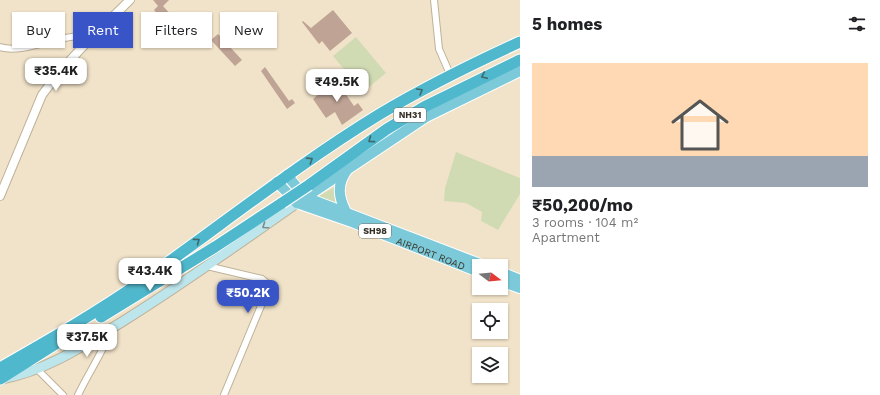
<!DOCTYPE html>
<html lang="en">
<head>
<meta charset="utf-8">
<style>
	:root { --surface:#fff; --page:#f2f2f2; --text:#202124; --muted:#757577; --accent:#3854c6 }
	body { margin:0; font-family:"Work Sans",sans-serif; background:var(--page); color:var(--text); height:100vh; display:flex; flex-direction:column; font-size:15px; white-space:nowrap }
	* { box-sizing:border-box; margin:0 }
	p { font-size:13px; color:var(--muted) }
	.icon { flex:none; width:22px; height:22px; fill:none; stroke:currentColor; stroke-width:2; stroke-linecap:round; stroke-linejoin:round }
	.map { position:relative; flex:1; overflow:hidden }
	.drawer { display:flex; flex-direction:column; background:var(--surface); width:360px }
	.drawer>* { flex:none }
	.hud { position:absolute; left:12px; top:12px; width:380px; height:36px; display:flex; gap:8px }
	.needle { width:26px; rotate:106deg }
	.tools { position:absolute; left:472px; top:259px; display:grid; gap:8px }
	.tools a { display:grid; place-items:center; width:36px; height:36px; border-radius:0px; background:var(--surface); box-shadow:0 1px 3px #0004; font-size:20px }
	.price { position:absolute; translate:-50% -34px; padding:0 9px; border-radius:8px; background:#fff; color:#222; font-size:13px; line-height:26px; filter:drop-shadow(0 1px 2px #0008) }
	.price::after { content:''; position:absolute; left:50%; top:24px; width:12px; height:9px; margin-left:-6px; background:inherit; clip-path:polygon(0 0,100% 0,50% 100%) }
	.price.current { background:var(--accent); color:#fff }
	ul { padding:0; list-style:none }
	li { display:grid; align-content:center; gap:8px; height:212px; padding:0 12px }
	li span { display:grid; place-items:center; height:124px; border-radius:0px; color:#555 }
	li>.icon { margin-inline-start:auto }
	span .icon { width:72px; height:72px; fill:#fffc; stroke-width:1 }
	li b { font-size:17px }
	h2 { display:flex; justify-content:space-between; align-items:center; height:48px; padding:0 12px; font-size:17px }
	.chip { padding:0 14px; border-radius:0px; background:var(--surface); box-shadow:0 1px 3px #0004; font-size:14px; line-height:36px }
	.chip.current { background:var(--accent); color:#fff }
	main { display:flex; flex:1; min-height:0 }
	.map>svg:first-child { display:block }
	.green { fill:#d1dbb3 }
	.building { fill:#bfa495 }
	.lines { fill:none; stroke-linecap:round; stroke-linejoin:round }
	.minor-casing { stroke:#beb298; stroke-width:8 }
	.tertiary-casing { stroke:#beb298; stroke-width:10 }
	.secondary-casing { stroke:#beb298; stroke-width:11 }
	.primary-casing { stroke:#fff; stroke-width:12 }
	.trunk-casing { stroke:#fff; stroke-width:13 }
	.minor { stroke:#fff; stroke-width:6 }
	.tertiary { stroke:#fff; stroke-width:8 }
	.secondary { stroke:#bde5ec; stroke-width:9 }
	.primary { stroke:#7ccad9; stroke-width:10 }
	.trunk { stroke:#50b8cc; stroke-width:11 }
	.trunk-bridge-casing { stroke:#fff; stroke-width:13; stroke-linecap:butt }
	.trunk-bridge { stroke:#50b8cc; stroke-width:11 }
	.oneway { stroke:#406769 }
	.oneway2 { stroke:#7a8b8a }
	.labels { text-anchor:middle; dominant-baseline:central; stroke-width:4; stroke-linejoin:round; paint-order:stroke }
	.shield { fill:#fff; stroke:#726f68; stroke-width:1 }
	.shield-label { font-size:9px; font-weight:bold; fill:#363127 }
	.street-label { font-size:10px; fill:#363127; stroke:#fff }
</style>
</head>
<body>
<main>
<div class="map">
<svg width="520" height="395" viewBox="0 0 520 395">
	<rect width="100%" height="100%" fill="#f1e3c9"/>
	<path class="green" d="M356,37L386,73L363,92L333,56Z
		M456,152L520,178V194L498,230L481,221L482,212L466,203L444,201L445,188Z
		M335,187H337L339,203L336,205L320,199L319,196Z"/>
	<path class="building" d="M153,0H169L163,6L172,16L158,30L152,22L159,16L154,10L158,6Z
		M333,10L352,33L330,51L322,41L319,44L302,22L303,21L311,28Z
		M218,34L242,60L235,66L211,40Z
		M265,67L289,101L292,99L295,103L287,109L261,71Z
		M336,80L354,106L358,103L363,110L342,125L335,112L326,118L313,99Z"/>
	<g class="lines">
		<defs>
			<path id="minor" d="M434,0L439,49L450,74
				M0,47C25,55 64,31 93,37
				M207,266L262,279L268,284V289L224,395
				M37,369L63,395
				M78,395C89,372 103,352 112,328"/>
			<path id="tertiary" d="M0,196L42,95C67,60 99,30 130,0"/>
			<path id="secondary" d="M2,379C49,370 86,344 125,320C184,283 240,243 297,203"/>
			<g id="primary">
				<path d="M287,175L305,197L485,266"/>
				<path id="s1" d="M277,182L297,203L352,222L479,272"/>
				<path d="M297,203L426,117L520,71"/>
				<path d="M346,212C338,196 337,184 347,170"/>
				<path d="M501,272L520,280"/>
				<path d="M501,281L520,288"/>
			</g>
			<path id="trunk" d="M309,185L387,129L424,107L520,60
				M101,317L215,247L282,203
				M0,368C49,340 98,312 145,279C223,224 298,164 380,114C425,87 472,64 520,42
				M0,379L57,343"/>
		</defs>
		<use href="#minor" class="minor-casing"/>
		<use href="#tertiary" class="tertiary-casing"/>
		<use href="#secondary" class="secondary-casing"/>
		<use href="#primary" class="primary-casing"/>
		<use href="#trunk" class="trunk-casing"/>
		<use href="#minor" class="minor"/>
		<use href="#tertiary" class="tertiary"/>
		<use href="#secondary" class="secondary"/>
		<use href="#primary" class="primary"/>
		<use href="#trunk" class="trunk"/>
		<defs>
			<path id="trunk-bridge" d="M282,203L309,185"/>
		</defs>
		<use href="#trunk-bridge" class="trunk-bridge-casing"/>
		<use href="#trunk-bridge" class="trunk-bridge"/>
	</g>
	<defs><path id="oneway-chevron" d="M-2-3.5L2.5 0L-2 3.5" fill="none" stroke-width="1.6" stroke-linecap="round" stroke-linejoin="round"/></defs>
	<g class="oneway">
		<use href="#oneway-chevron" transform="translate(484 76) rotate(155)"/>
		<use href="#oneway-chevron" transform="translate(420 91) rotate(-30)"/>
		<use href="#oneway-chevron" transform="translate(371 140) rotate(144)"/>
		<use href="#oneway-chevron" transform="translate(310 160) rotate(-33)"/>
		<use href="#oneway-chevron" transform="translate(197 241) rotate(-36)"/>
	</g>
	<use class="oneway2" href="#oneway-chevron" transform="translate(265 226) rotate(145)"/>
	<g class="labels">
		<g class="shield">
			<rect x="394" y="108" width="32" height="14" rx="3"/>
			<rect x="359" y="224" width="32" height="14" rx="3"/>
		</g>
		<g class="shield-label">
			<text x="410" y="115">NH31</text>
			<text x="375" y="231">SH98</text>
		</g>
		<g class="street-label">
			<text stroke="none"><textPath href="#s1" startOffset="172">AIRPORT ROAD</textPath></text>
		</g>
	</g>
</svg>
<div class="tools">
<a><svg class="needle" viewBox="-14 -14 28 28"><path d="M0-13l5 13h-10z" fill="#e53935"/><path d="M0 13l5-13h-10z" fill="#757577"/></svg></a>
<a><svg class="icon" aria-label="locate" viewBox="0 0 24 24"><circle cx="12" cy="12" r="6"/><path d="M12 2v4M12 18v4M2 12h4M18 12h4"/></svg></a>
<a><svg class="icon" aria-label="layers" viewBox="0 0 24 24"><path d="M12 4l9 5-9 5-9-5zM3 14l9 5 9-5"/></svg></a>
</div>
<b class="price" style="left:56px;top:92px">₹35.4K</b>
<b class="price" style="left:337px;top:103px">₹49.5K</b>
<b class="price" style="left:150px;top:292px">₹43.4K</b>
<b class="price current" style="left:248px;top:314px">₹50.2K</b>
<b class="price" style="left:87px;top:358px">₹37.5K</b>
<div class="hud">
<a class="chip">Buy</a>
<a class="chip current">Rent</a>
<a class="chip">Filters</a>
<a class="chip">New</a>
</div>
</div>
<section class="drawer">
<h2>5 homes<svg class="icon" aria-label="filters" viewBox="0 0 24 24"><path d="M4 7h16M4 17h16"/><circle cx="9" cy="7" r="2"/><circle cx="15" cy="17" r="2"/></svg></h2>
<ul>
<li><span style="background:linear-gradient(#ffd9b3 75%,#9aa5b1 0)"><svg class="icon" aria-label="home" viewBox="0 0 24 24"><path d="M3 11l9-7 9 7M6 9v11h12V9"/></svg></span><div><b>₹50,200/mo</b><p>3 rooms · 104 m²</p><p>Apartment</p></div></li>
</ul>
</section>
</main>
</body>
</html>
